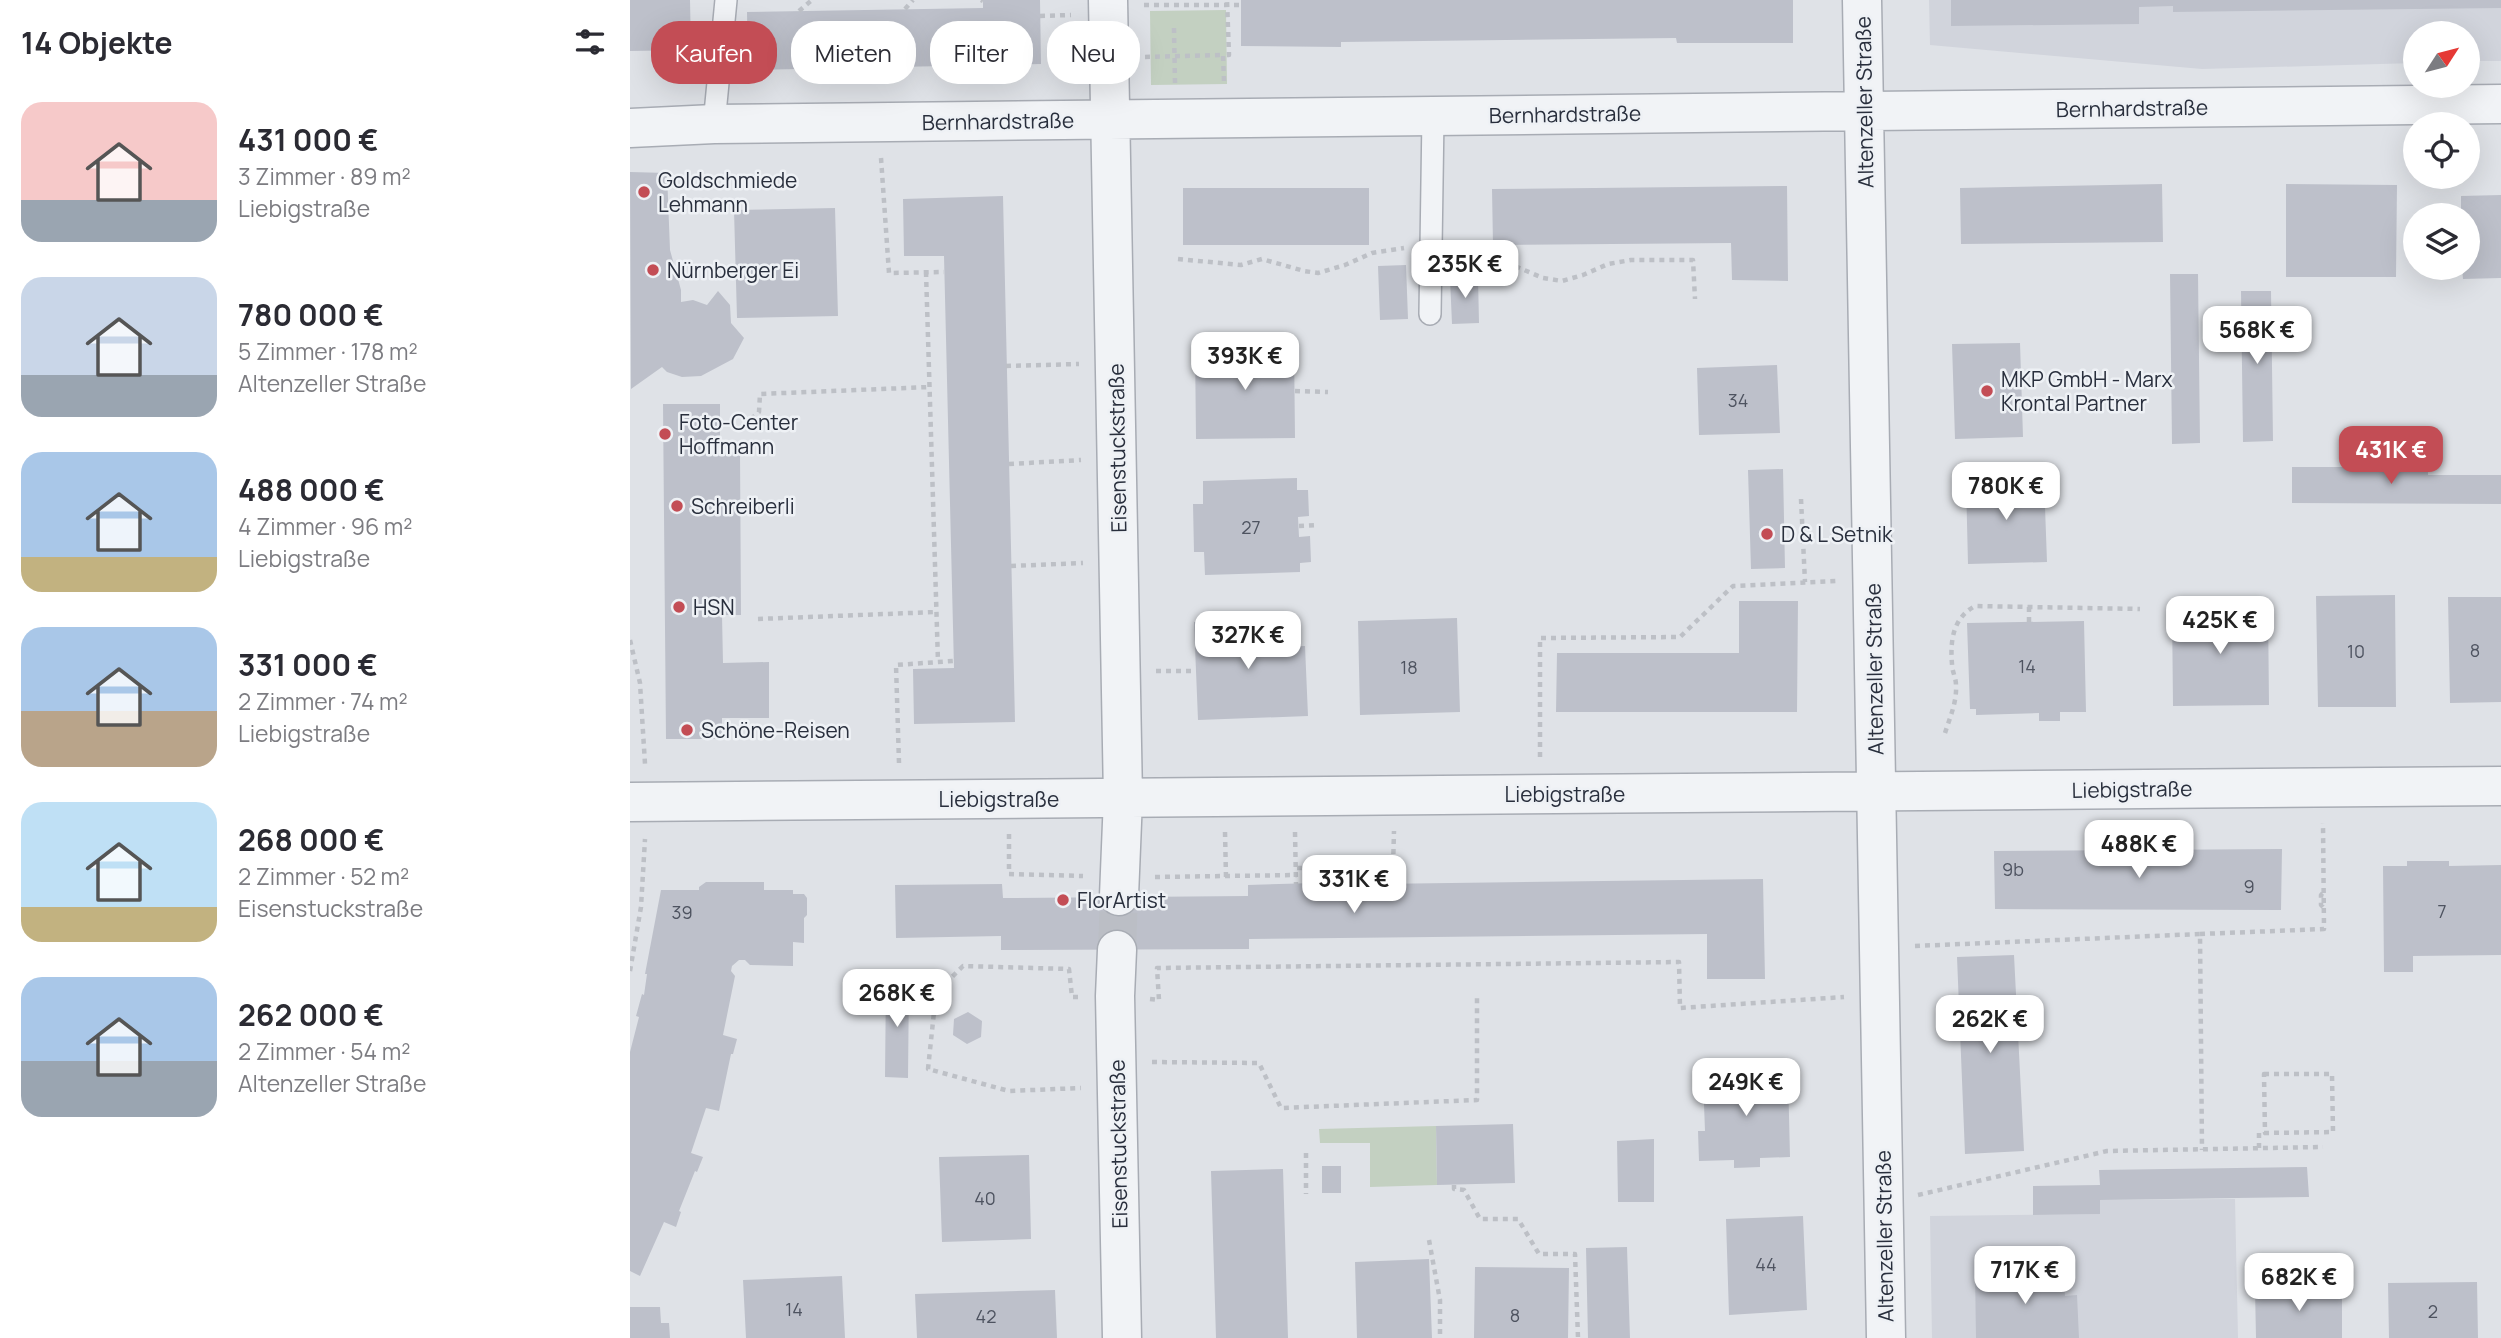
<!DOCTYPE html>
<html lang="de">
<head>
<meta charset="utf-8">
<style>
	:root { --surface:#fff; --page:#f7f7f7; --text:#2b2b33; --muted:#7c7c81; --accent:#c34d55 }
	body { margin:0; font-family:Manrope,sans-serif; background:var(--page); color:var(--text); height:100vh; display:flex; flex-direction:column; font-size:26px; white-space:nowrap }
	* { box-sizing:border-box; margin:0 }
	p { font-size:23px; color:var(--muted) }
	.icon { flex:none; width:38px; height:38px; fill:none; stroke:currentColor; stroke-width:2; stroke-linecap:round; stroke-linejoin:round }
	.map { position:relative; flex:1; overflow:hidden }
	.side { display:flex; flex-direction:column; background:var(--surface); width:630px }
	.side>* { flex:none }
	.guide { position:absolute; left:21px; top:21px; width:665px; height:63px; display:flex; gap:14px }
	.needle { width:46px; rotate:54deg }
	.buttons { position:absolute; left:1773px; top:21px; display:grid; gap:14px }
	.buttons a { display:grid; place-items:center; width:77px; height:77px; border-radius:50%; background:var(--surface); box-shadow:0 7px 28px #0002; font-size:35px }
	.price { position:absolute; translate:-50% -60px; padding:0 16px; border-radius:14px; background:#fff; color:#222; font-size:23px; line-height:46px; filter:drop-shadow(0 2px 4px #0008) }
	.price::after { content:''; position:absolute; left:50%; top:42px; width:21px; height:16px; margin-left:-10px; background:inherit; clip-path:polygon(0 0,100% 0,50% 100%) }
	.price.on { background:var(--accent); color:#fff }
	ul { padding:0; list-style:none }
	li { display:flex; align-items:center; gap:21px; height:175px; padding:0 21px }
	li span { display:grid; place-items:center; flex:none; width:196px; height:140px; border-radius:21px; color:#555 }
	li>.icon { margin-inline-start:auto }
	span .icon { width:84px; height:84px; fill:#fffc; stroke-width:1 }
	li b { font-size:30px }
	h2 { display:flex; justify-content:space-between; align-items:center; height:84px; padding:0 21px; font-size:30px }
	.tag { padding:0 24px; border-radius:28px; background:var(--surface); box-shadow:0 7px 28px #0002; font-size:24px; line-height:63px }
	.tag.on { background:var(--accent); color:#fff }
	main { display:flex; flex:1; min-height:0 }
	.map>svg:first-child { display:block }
	.built { fill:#d1d4dc }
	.green { fill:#c3d0c1 }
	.building { fill:#bdc0ca }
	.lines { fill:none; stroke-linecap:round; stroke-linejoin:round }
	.minor-tunnel { stroke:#bbbec5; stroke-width:38; stroke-dasharray:38 19; stroke-linecap:butt }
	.service-casing { stroke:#a8acb4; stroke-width:24 }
	.minor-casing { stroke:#a8acb4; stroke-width:41 }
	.path { stroke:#bdc0c6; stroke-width:4.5; stroke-dasharray:5 5; stroke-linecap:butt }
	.service { stroke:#f1f3f6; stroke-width:21 }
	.minor { stroke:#f1f3f6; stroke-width:38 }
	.poi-dot { fill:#c34d55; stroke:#eef1f5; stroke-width:2.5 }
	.labels { text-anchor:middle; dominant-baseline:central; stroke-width:5; stroke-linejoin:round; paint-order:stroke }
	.number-label { font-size:18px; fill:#4e5360 }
	.street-label { font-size:21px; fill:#292f3d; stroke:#eef1f5 }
	.poi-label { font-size:21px; fill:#292f3d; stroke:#eef1f5; text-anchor:start }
</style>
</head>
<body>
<main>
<section class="side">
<h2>14 Objekte<svg class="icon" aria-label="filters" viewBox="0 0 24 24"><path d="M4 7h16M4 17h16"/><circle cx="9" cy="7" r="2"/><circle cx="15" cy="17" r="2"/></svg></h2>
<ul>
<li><span style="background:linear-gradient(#f6c9c9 70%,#9aa5b1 0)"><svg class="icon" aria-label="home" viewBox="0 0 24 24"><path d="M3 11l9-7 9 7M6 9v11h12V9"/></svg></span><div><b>431 000 €</b><p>3 Zimmer · 89 m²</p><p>Liebigstraße</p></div></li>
<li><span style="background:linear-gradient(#c9d6e8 70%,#9aa5b1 0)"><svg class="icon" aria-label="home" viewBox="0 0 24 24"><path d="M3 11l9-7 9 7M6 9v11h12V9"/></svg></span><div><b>780 000 €</b><p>5 Zimmer · 178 m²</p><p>Altenzeller Straße</p></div></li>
<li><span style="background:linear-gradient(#a9c7e8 75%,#c2b280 0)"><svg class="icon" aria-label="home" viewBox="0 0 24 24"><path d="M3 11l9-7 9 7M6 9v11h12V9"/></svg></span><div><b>488 000 €</b><p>4 Zimmer · 96 m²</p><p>Liebigstraße</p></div></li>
<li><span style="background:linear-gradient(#a9c7e8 60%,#b9a48a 0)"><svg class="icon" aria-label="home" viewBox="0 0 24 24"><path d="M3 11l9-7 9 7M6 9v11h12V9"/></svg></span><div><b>331 000 €</b><p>2 Zimmer · 74 m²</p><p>Liebigstraße</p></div></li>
<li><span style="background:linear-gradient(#bfe0f5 75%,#c2b280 0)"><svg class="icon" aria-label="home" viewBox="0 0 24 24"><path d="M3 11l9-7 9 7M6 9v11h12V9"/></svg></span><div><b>268 000 €</b><p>2 Zimmer · 52 m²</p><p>Eisenstuckstraße</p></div></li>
<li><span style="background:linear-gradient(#a9c7e8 60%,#9aa5b1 0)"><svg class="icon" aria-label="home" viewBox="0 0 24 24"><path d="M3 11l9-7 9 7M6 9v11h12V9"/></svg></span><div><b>262 000 €</b><p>2 Zimmer · 54 m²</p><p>Altenzeller Straße</p></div></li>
</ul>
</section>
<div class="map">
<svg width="1871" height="1338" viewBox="0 0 1871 1338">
	<rect width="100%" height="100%" fill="#dfe2e7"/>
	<path class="built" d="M1299,0H1871V61H1838V33H1785V63L1572,69L1300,45Z
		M1605,1199L1608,1338H1302L1300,1216L1470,1214V1200Z"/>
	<path class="green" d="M596,10L597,84L521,85L520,11Z
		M806,1126L807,1185L740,1187V1143H690L689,1129Z"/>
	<path class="building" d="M0,0H60L61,50L0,51Z
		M353,0H410L411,64L118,70L117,12L353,8Z
		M611,0H1163V43H1047L1046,38L711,42V47L611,46Z
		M1321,0H1871V8L1543,12V6L1509,7V24L1321,26Z
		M0,172L37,173L40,250L51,290V302L63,300L77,305L88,291L100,305L101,323L114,338L103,359L71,376L52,377L37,372L32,367L1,389Z
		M1532,184L1533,242L1331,244L1330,188Z
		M1656,184L1767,185L1766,277H1656Z
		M1157,186L1158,281L1102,280L1101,243L863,245L862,189Z
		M553,188H739V245H553Z
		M1871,195V278L1833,279L1832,268H1838V215H1831V196Z
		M373,196L385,722L284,724L283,669L324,668L314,256H274L273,199Z
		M205,208L208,316L107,318L104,210Z
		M776,265L778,319L750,320L748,266Z
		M1540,274H1568L1570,443L1542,444Z
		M848,277L849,323L822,324L820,278Z
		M1611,291H1641L1643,441L1613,442Z
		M1390,343L1393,437L1325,439L1322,344Z
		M565,345H664L665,438L566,439Z
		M1147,365L1150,433L1069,435L1067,368Z
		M33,404H90V453L110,452L111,615H92L93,663L139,662V718H92V739H36Z
		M1662,467H1798V475H1871V504L1662,503Z
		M1153,469L1155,568L1121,569L1118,470Z
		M667,478V490H678L679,516L668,517L669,537L680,536L681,562L670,563V572L575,575L574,552H564L563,504H573V481Z
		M1414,479L1417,562L1338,564L1336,482Z
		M1765,595L1766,707H1688L1686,596Z
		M1818,597H1871V702L1820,703Z
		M1109,601H1168L1167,712H926L927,653H1109Z
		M1638,607L1639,705L1543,706L1542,608Z
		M827,618L830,712L730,715L728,621Z
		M650,619L651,647L675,646L678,716L568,720L564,622Z
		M1454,621L1456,712H1430V721H1409V713L1346,715V709H1340L1337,623Z
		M1652,849L1651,910L1365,909L1364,851Z
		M1777,861H1819V866L1871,865V955L1783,956V972H1754L1753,866H1777Z
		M746,878V884L1133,879L1135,979H1077V934L619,939V949L371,950V936L266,938L265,885L372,884L373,898L618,896V885L685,883V879Z
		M76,882H134V890H163V894H174L177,898V915L174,918V943L163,942V966L120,965L115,960H109L102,966L101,971L105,976L93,1035L107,1039L103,1054H101L89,1111L76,1108L61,1153L73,1157L67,1172L65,1171L49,1211L51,1212L46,1227L34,1222L10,1276L0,1271V1052L9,1017L6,1016L12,994L14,995L17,974H15L31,890H69V887Z
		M1384,955L1394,1151L1335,1154L1327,957Z
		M256,980L279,981L278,1078L255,1077Z
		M338,1012L352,1021L351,1037L337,1044L323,1035L324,1019Z
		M1131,1065V1075L1158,1074L1160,1157L1130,1158V1167L1104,1168V1160L1069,1161L1068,1131H1075L1073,1077L1106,1076L1105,1066Z
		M883,1124L885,1183L807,1185L806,1126Z
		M1024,1139V1202H988L987,1141Z
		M399,1155L401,1239L312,1242L309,1157Z
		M692,1166H711V1193H692Z
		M1677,1167L1679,1197L1470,1200V1214L1403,1215V1186L1470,1185L1469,1170Z
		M653,1169L658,1338H586L581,1171Z
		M1173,1216L1177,1310L1099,1315L1096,1219Z
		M997,1247L1000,1338H958L956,1248Z
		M799,1259L802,1338H727L725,1262Z
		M845,1267L939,1268L938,1338H844Z
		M1434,1269L1435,1296L1447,1295L1449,1338H1346L1345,1273Z
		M212,1276L215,1338H116L113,1280Z
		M1847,1282L1848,1338H1759L1758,1283Z
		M1712,1288V1338H1626L1625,1289Z
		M425,1290L427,1338H287L285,1294Z
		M0,1307H30L31,1323H39L40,1338H0Z"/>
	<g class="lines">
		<path class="minor-tunnel" d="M487,950L489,896"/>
		<defs>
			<path id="service" d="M84,124L96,0
				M800,314L803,116"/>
			<path id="minor" d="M478,0L493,798L489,896
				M1232,0L1256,1338
				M0,128L84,124L1871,104
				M0,802L1871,786
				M487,950L485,996L492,1338"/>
		</defs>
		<use href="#service" class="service-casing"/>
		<use href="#minor" class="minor-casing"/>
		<path class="path" d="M351,0L353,1
			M514,5H611
			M275,9L283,0
			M169,11L182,0
			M410,16L441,15
			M544,28L545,83
			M515,57L593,55
			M594,81L593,55H599L597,0
			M251,158L259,273L314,272
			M828,250L866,258L913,278L932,281L953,275L978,264L1001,260H1063L1065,299
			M548,259L611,265L632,259L674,271L688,273L715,265L742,253L774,248
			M296,272L308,662
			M376,366L449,364
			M665,391L698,392
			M121,419L129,412L130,394L300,387
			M379,464L451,460
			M1171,499L1175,582
			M669,526L688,525
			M381,566L453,563
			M1399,607V622
			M128,619L306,612
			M0,640L10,683L15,764
			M526,671H566
			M1315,733C1320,717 1327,702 1326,685C1326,678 1322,671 1322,664C1320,640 1323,618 1345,606L1510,609
			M910,757V638L1050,637L1103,586L1207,581
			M269,763L266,665L323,661
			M595,832L596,877
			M665,832L666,884
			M379,834V874L453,876
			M667,868H763L764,831
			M763,868L764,884
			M525,877L667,875
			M1693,907L1691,905V895L1694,892
			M1570,934L1694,929L1693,823
			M1285,946L1570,934L1572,1150
			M0,971L11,907L15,839
			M448,997H442L439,969L333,966L306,993L298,1069L379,1091L451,1088
			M520,999L529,1000L527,968L1049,962L1050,1008L1214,997
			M522,1062L629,1063L651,1108L847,1100V997
			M1634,1074H1702L1703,1132L1635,1133Z
			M1629,1148V1133H1635
			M676,1153V1194
			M824,1185V1189L834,1190L850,1219H888L909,1254H945L948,1338
			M1288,1195L1477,1151L1693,1147
			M799,1240L810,1300V1338"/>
		<use href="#service" class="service"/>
		<use href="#minor" class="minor"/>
	</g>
	<g class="poi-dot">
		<circle cx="14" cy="192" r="7"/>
		<circle cx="23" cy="270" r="7"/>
		<circle cx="1357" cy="391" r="7"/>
		<circle cx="35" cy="434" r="7"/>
		<circle cx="47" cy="506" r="7"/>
		<circle cx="1137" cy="534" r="7"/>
		<circle cx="49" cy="607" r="7"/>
		<circle cx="57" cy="730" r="7"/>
		<circle cx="433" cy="900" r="7"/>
	</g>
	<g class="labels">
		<g class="number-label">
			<text x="1108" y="400">34</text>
			<text x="621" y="527">27</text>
			<text x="1845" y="650">8</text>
			<text x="1726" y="651">10</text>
			<text x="1397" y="666">14</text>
			<text x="779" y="667">18</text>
			<text x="1383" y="869">9b</text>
			<text x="1619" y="886">9</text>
			<text x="1812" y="911">7</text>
			<text x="52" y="912">39</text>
			<text x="355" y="1198">40</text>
			<text x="1136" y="1264">44</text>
			<text x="164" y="1309">14</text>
			<text x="1803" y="1311">2</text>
			<text x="885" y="1315">8</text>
			<text x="356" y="1316">42</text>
		</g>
		<g class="street-label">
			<text transform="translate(1234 102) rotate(-91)">Altenzeller Straße</text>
			<text transform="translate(1502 108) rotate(-1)">Bernhardstraße</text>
			<text transform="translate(935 114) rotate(-1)">Bernhardstraße</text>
			<text transform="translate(368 121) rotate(-1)">Bernhardstraße</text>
			<text transform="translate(487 448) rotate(-91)">Eisenstuckstraße</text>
			<text transform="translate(1244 669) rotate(-91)">Altenzeller Straße</text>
			<text transform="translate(1502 789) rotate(-1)">Liebigstraße</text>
			<text x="935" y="794">Liebigstraße</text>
			<text x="369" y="799">Liebigstraße</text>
			<text transform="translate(488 1144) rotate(-91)">Eisenstuckstraße</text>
			<text transform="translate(1254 1236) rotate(-91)">Altenzeller Straße</text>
		</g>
		<g class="poi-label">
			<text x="28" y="180">Goldschmiede<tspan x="28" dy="24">Lehmann</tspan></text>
			<text x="37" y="270">Nürnberger Ei</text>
			<text x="1371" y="379">MKP GmbH - Marx<tspan x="1371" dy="24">Krontal Partner</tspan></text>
			<text x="49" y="422">Foto-Center<tspan x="49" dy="24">Hoffmann</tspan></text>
			<text x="61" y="506">Schreiberli</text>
			<text x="1151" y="534">D &amp; L Setnik</text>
			<text x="63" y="607">HSN</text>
			<text x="71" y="730">Schöne-Reisen</text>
			<text x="447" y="900">FlorArtist</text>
		</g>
	</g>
</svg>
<div class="buttons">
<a><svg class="needle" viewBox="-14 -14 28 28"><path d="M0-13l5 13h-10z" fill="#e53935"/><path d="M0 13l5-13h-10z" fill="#7c7c81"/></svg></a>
<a><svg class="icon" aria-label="locate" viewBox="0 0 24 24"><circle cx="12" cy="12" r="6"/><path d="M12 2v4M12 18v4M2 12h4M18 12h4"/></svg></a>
<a><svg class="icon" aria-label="layers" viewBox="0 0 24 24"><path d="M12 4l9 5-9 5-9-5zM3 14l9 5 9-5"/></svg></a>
</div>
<b class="price" style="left:835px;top:300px">235K €</b>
<b class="price" style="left:1627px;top:366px">568K €</b>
<b class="price" style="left:615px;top:392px">393K €</b>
<b class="price on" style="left:1761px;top:486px">431K €</b>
<b class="price" style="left:1376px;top:522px">780K €</b>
<b class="price" style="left:1590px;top:656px">425K €</b>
<b class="price" style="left:618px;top:671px">327K €</b>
<b class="price" style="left:1509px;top:880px">488K €</b>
<b class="price" style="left:724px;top:915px">331K €</b>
<b class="price" style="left:267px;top:1029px">268K €</b>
<b class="price" style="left:1360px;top:1055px">262K €</b>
<b class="price" style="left:1116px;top:1118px">249K €</b>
<b class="price" style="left:1395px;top:1306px">717K €</b>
<b class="price" style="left:1669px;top:1313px">682K €</b>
<div class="guide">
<a class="tag on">Kaufen</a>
<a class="tag">Mieten</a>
<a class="tag">Filter</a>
<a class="tag">Neu</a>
</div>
</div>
</main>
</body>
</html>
